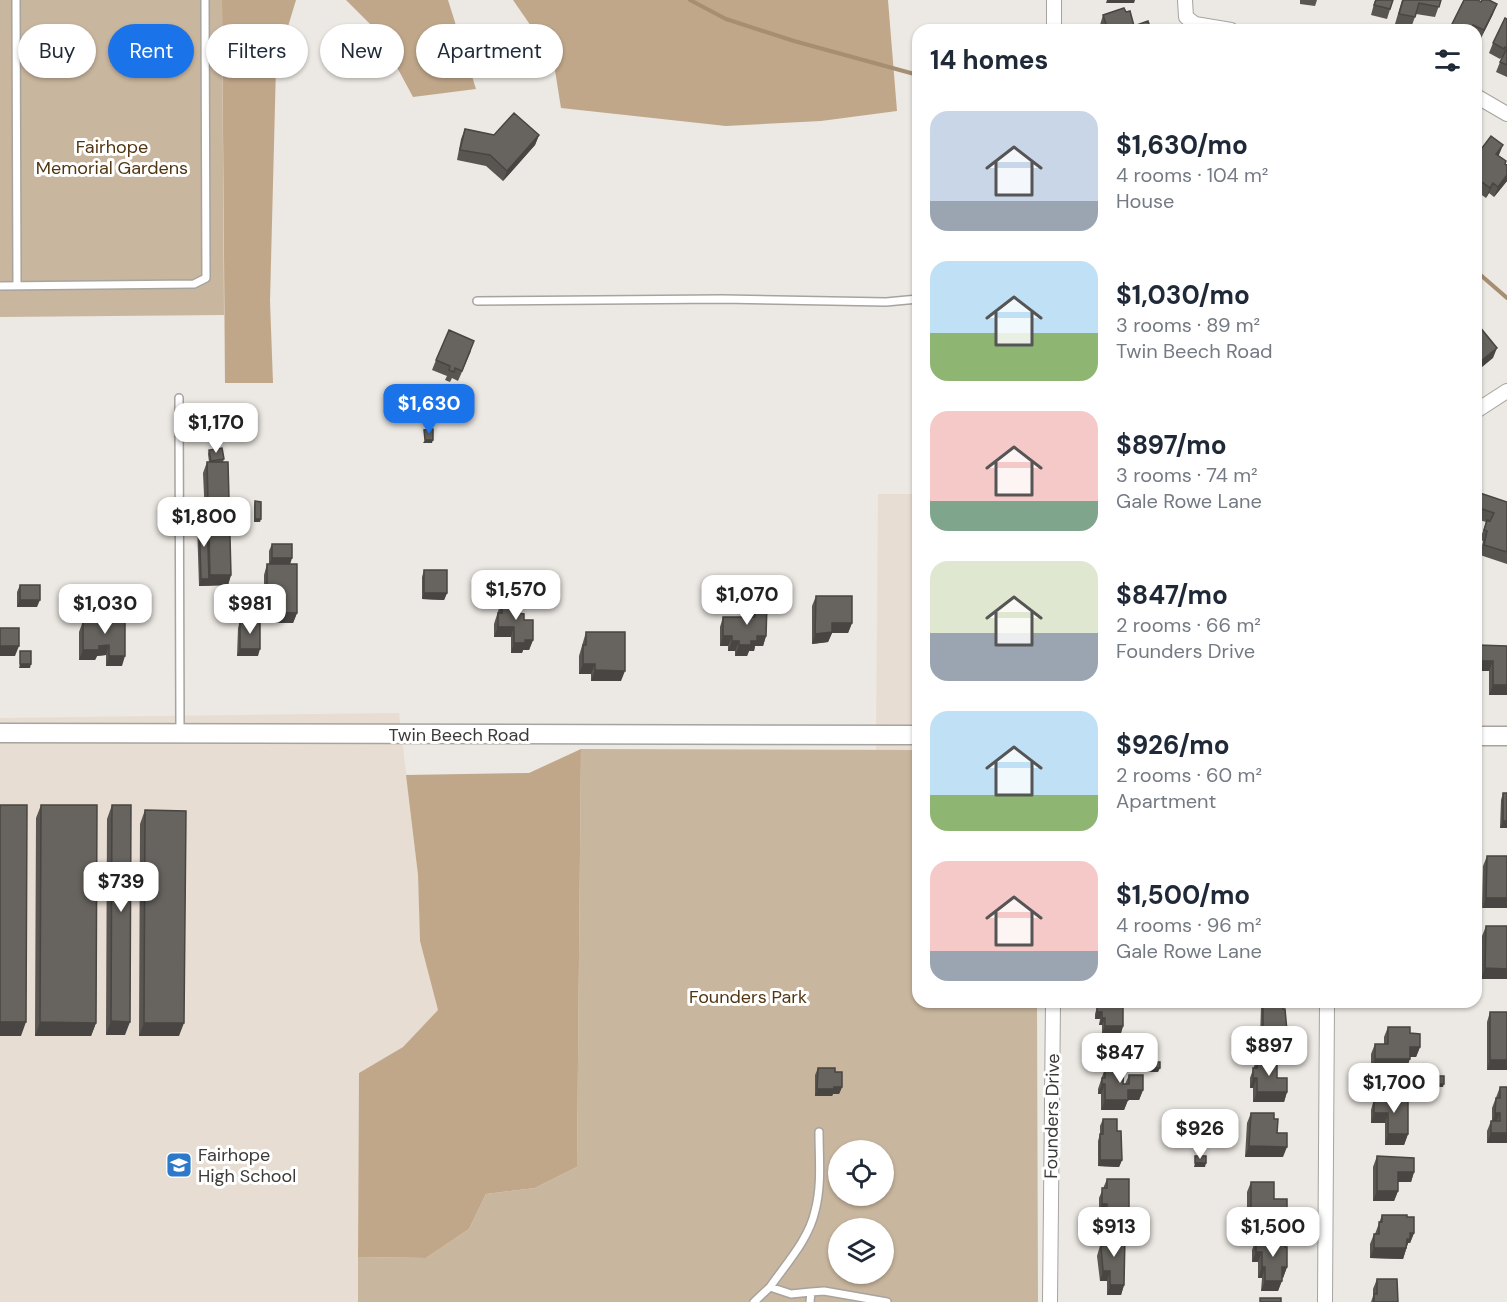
<!DOCTYPE html>
<html lang="en">
<head>
<meta charset="utf-8">
<style>
	:root { --surface:#fff; --page:#f6f6f7; --text:#1f2937; --muted:#747a83; --accent:#1a73e8 }
	body { margin:0; font-family:"DM Sans",sans-serif; background:var(--page); color:var(--text); height:100vh; display:flex; flex-direction:column; font-size:22px; white-space:nowrap }
	* { box-sizing:border-box; margin:0 }
	p { font-size:20px; color:var(--muted) }
	.icon { flex:none; width:33px; height:33px; fill:none; stroke:currentColor; stroke-width:2; stroke-linecap:round; stroke-linejoin:round }
	.map { position:relative; flex:1; overflow:hidden }
	.panel { position:absolute; left:912px; top:24px; width:570px; height:984px; display:flex; flex-direction:column; background:var(--surface); border-radius:18px; box-shadow:0 2px 4px #0004 }
	.panel>* { flex:none }
	.hud { position:absolute; left:18px; top:24px; width:570px; height:54px; display:flex; gap:12px }
	.buttons { position:absolute; left:828px; top:1140px; display:grid; gap:12px }
	.buttons a { display:grid; place-items:center; width:66px; height:66px; border-radius:50%; background:var(--surface); box-shadow:0 2px 4px #0004; font-size:30px }
	.price { position:absolute; translate:-50% -51px; padding:0 14px; border-radius:12px; background:#fff; color:#222; font-size:20px; line-height:39px; filter:drop-shadow(0 2px 3px #0008) }
	.price::after { content:''; position:absolute; left:50%; top:36px; width:18px; height:14px; margin-left:-9px; background:inherit; clip-path:polygon(0 0,100% 0,50% 100%) }
	.price.on { background:var(--accent); color:#fff }
	ul { padding:0; list-style:none }
	li { display:flex; align-items:center; gap:18px; height:150px; padding:0 18px }
	li span { display:grid; place-items:center; flex:none; width:168px; height:120px; border-radius:18px; color:#555 }
	li>.icon { margin-inline-start:auto }
	span .icon { width:72px; height:72px; fill:#fffc; stroke-width:1 }
	li b { font-size:26px }
	h2 { display:flex; justify-content:space-between; align-items:center; height:72px; padding:0 18px; font-size:26px }
	.tag { padding:0 21px; border-radius:27px; background:var(--surface); box-shadow:0 2px 4px #0004; font-size:21px; line-height:54px }
	.tag.on { background:var(--accent); color:#fff }
	.map>svg:first-child { display:block }
	.built { fill:#e7ddd2 }
	.green { fill:#c9b69e; fill-rule:evenodd }
	.forest { fill:#c0a78a }
	.lines { fill:none; stroke-linecap:round; stroke-linejoin:round }
	.stream { stroke:#a58e71; stroke-width:4 }
	.service-casing { stroke:#a7a39e; stroke-width:10 }
	.minor-casing { stroke:#a7a39e; stroke-width:16 }
	.tertiary-casing { stroke:#a7a39e; stroke-width:21 }
	.service { stroke:#fff; stroke-width:7 }
	.minor { stroke:#fff; stroke-width:14 }
	.tertiary { stroke:#fff; stroke-width:18 }
	.wall { fill:#595551 }
	.shaded-wall { fill:#484542 }
	.building { fill:#67635e; stroke:#484542; stroke-width:1.5 }
	.labels { text-anchor:middle; dominant-baseline:central; stroke-width:6; stroke-linejoin:round; paint-order:stroke }
	.park-label { font-size:18px; fill:#513611; stroke:#fff }
	.street-label { font-size:18px; fill:#3c3a38; stroke:#fff }
	.poi-label { font-size:18px; fill:#3c3a38; stroke:#fff; text-anchor:start }
</style>
</head>
<body>
<div class="map">
<svg width="1507" height="1302" viewBox="0 0 1507 1302">
	<rect width="100%" height="100%" fill="#ece8e3"/>
	<path class="built" d="M878,494H918V750H876Z
		M399,713L418,875L420,941L438,1010L403,1047L359,1073L358,1302H0V718Z"/>
	<path class="green" d="M0,0H222L224,315L0,317Z
		M581,749L918,750V1002H1037L1038,1302H358V1257L426,1258L469,1229L486,1194L535,1188L577,1167ZM838,1150H884V1196H838ZM838,1228H884V1274H838Z"/>
	<path class="forest" d="M222,0H296L276,66L270,301L273,383H225Z
		M346,0H448L476,89L413,97L378,32Z
		M513,0H888L897,111L821,121L726,126L561,108L553,58Z
		M581,749L577,1167L535,1188L486,1194L469,1229L426,1258L358,1257L359,1073L403,1047L438,1010L420,941L418,875L406,775L529,773Z"/>
	<g class="lines">
		<path class="stream" d="M690,0L726,19L794,41L918,75
			M1476,271L1507,298"/>
		<defs>
			<path id="service" d="M16,0L17,286
				M0,286L194,284L206,278L205,0
				M477,301L722,299L886,302L918,299
				M179,398L180,732
				M770,1287C786,1264 809,1239 815,1211C822,1185 819,1158 819,1132
				M754,1302L770,1287L791,1294L811,1292
				M810,1302L811,1292L824,1291L887,1302"/>
			<path id="minor" d="M1185,0L1186,17L1195,24L1231,30
				M1054,30V0
				M1476,96L1507,114
				M1476,411L1507,391
				M1050,1302L1053,1002
				M1325,1302L1327,1002"/>
			<path id="tertiary" d="M0,733L918,735
				M1476,736H1507"/>
		</defs>
		<use href="#service" class="service-casing"/>
		<use href="#minor" class="minor-casing"/>
		<use href="#tertiary" class="tertiary-casing"/>
		<use href="#service" class="service"/>
		<use href="#minor" class="minor"/>
		<use href="#tertiary" class="tertiary"/>
	</g>
	<path class="wall" d="M1300,0H1317L1315,6L1300,4Z
		M1375,0H1393L1387,19L1371,15Z
		M1402,0H1441L1435,17L1416,14L1411,28L1395,24Z
		M1126,12L1134,26L1151,30H1101L1100,25L1103,15Z
		M1493,14L1480,40L1476,38V30H1449Z
		M1507,19V77L1496,72L1502,57L1500,59L1489,53L1493,43Z
		M465,129L494,135H539L535,145L503,181L486,166L457,160L461,139Z
		M1476,156H1499L1506,161L1505,164L1507,165V181L1494,197L1489,193L1486,198L1476,191Z
		M471,351L458,381L452,378L450,382L445,380L447,376L432,370L436,360Z
		M209,450L224,459L223,462L231,575L228,585L199,586L197,523L199,516H205L203,473L207,462H209L208,454Z
		M255,501L260,522H254V505Z
		M1507,502V564L1480,555L1483,541L1480,540L1486,522L1476,519V504Z
		M272,544L290,564L297,613L293,623H264V575L267,564H269V551Z
		M424,570L447,593L444,600L422,599V577Z
		M20,585L37,607H17V592Z
		M918,588V640H916V594Z
		M816,596L852,623L848,633H832L828,642L812,644V606Z
		M502,599L524,620L533,640L529,650H523L522,653H511V637H494V624Z
		M750,604L766,636L763,646H755L754,651H749L747,656H735V651H728V646H720V627L723,617H746Z
		M92,613L106,618L122,666H106V655L97,656L95,660H79V632L83,621H88Z
		M240,621L258,656H237L238,628Z
		M586,632L621,681H591V674H579V656Z
		M1478,645L1507,646V695H1489V671H1476V651Z
		M1503,793H1507V828H1500L1501,800Z
		M41,805L96,1023L91,1036H35L36,818Z
		M112,805L125,1035H106L107,819Z
		M145,810L179,1036H139L140,824Z
		M1487,856H1507L1482,908L1483,866Z
		M1486,926H1507V979H1481L1482,936Z
		M1102,1002H1123V1026L1121,1033H1102V1025H1099L1100,1019H1095V1014L1097,1007H1101Z
		M1262,1002H1283V1009L1287,1031L1285,1038H1260L1261,1006Z
		M1490,1012L1507,1070H1487V1022Z
		M1388,1027L1410,1033L1420,1047L1416,1057H1410L1406,1070L1371,1069V1054L1375,1044H1384V1037Z
		M1257,1058L1277,1078L1287,1092L1284,1102H1253V1088H1250V1078Z
		M818,1068L835,1072L842,1087L839,1094H833L832,1096H815V1075Z
		M1105,1068L1123,1084H1125L1129,1075L1143,1090L1139,1100H1128L1124,1110H1101V1094H1098V1089Z
		M1500,1087H1507V1143H1487V1131L1491,1121H1492V1108Z
		M1374,1099L1408,1134L1404,1145H1385V1123H1371V1110Z
		M1251,1113L1274,1119L1283,1157H1245L1247,1123Z
		M1103,1119L1117,1131L1122,1160L1119,1167L1098,1166V1141L1100,1134V1126Z
		M1377,1156L1414,1172L1411,1182H1398V1191L1394,1201H1373V1167Z
		M1107,1179L1129,1217L1125,1228H1103V1214H1099V1198Z
		M1251,1182L1274,1199L1287,1214L1283,1225H1247V1192Z
		M1382,1215L1407,1217L1414,1233L1410,1243H1408L1403,1259L1370,1258V1244L1374,1234H1375Z
		M1103,1235L1124,1285L1121,1295H1107V1281H1100L1097,1256Z
		M1256,1239L1285,1247L1287,1267L1283,1278H1282L1278,1291H1261L1262,1278H1258V1262H1252V1250Z
		M1377,1279L1398,1302H1371L1373,1296V1289Z"/>
	<path class="shaded-wall" d="M1107,0H1135L1134,3H1106Z
		M1497,4L1493,14L1480,40L1484,30Z
		M1481,130L1478,140L1476,143V138Z
		M539,135L535,145L503,181L507,171Z
		M1503,145L1499,155L1493,164L1496,154Z
		M1507,175V181L1494,197L1498,187Z
		M1493,183L1489,193L1486,198L1490,188Z
		M1497,348L1493,358L1476,372V365Z
		M425,440H433L432,443H423Z
		M255,519H261L260,522H254Z
		M272,558H292L290,565H269Z
		M210,575H231L228,585L199,586L201,579H209Z
		M424,593H447L444,600L422,599Z
		M775,599H783L781,603H774Z
		M20,600H40L37,607H17Z
		M267,612L297,613L293,623H264Z
		M832,623H852L848,633H832L828,642L812,644L815,634Z
		M498,627H514L511,637H494Z
		M723,636H732L728,646H720Z
		M757,636H766L763,646H755L754,651H749L747,656H735L739,645L751,641Z
		M525,640H533L529,650H523L522,653H511L514,643Z
		M732,641H739L735,651H728Z
		M109,645L106,655L97,656L95,660H79L83,650Z
		M1,646H19L15,656H0V649Z
		M240,649H260L258,656H237Z
		M109,656H125L122,666H106Z
		M1478,661H1493L1489,671H1476V666Z
		M20,664H31L30,668H19Z
		M583,664H595L591,674H579Z
		M595,670L625,671L621,681H591Z
		M1493,685H1507V695H1489Z
		M1503,821H1507V828H1500Z
		M1486,898H1507V908H1482Z
		M1485,968L1507,969V979H1481Z
		M1097,1012H1102L1100,1019H1095Z
		M1102,1018H1105L1102,1025H1099Z
		M111,1021L130,1022L125,1035H106Z
		M0,1022H26L21,1036H0Z
		M40,1022L96,1023L91,1036H35Z
		M144,1023H184L179,1036H139Z
		M1105,1026H1123L1121,1033H1102Z
		M1263,1031H1287L1285,1038H1260Z
		M1410,1047H1420L1416,1057H1406Z
		M1375,1059H1410L1406,1070L1371,1069Z
		M1490,1060H1507V1070H1487Z
		M1147,1068H1160L1158,1072H1146Z
		M1253,1078H1257L1253,1088H1250Z
		M1102,1084H1105L1101,1094H1098Z
		M1429,1084H1444L1443,1087H1428Z
		M834,1087H842L839,1094H833L832,1096H815L817,1089Z
		M1128,1090H1143L1139,1100H1128L1124,1110H1101L1105,1100Z
		M1257,1092H1287L1284,1102H1253Z
		M1374,1113H1388L1385,1123H1371Z
		M1495,1113H1500L1496,1123H1492Z
		M1491,1133H1507V1143H1487Z
		M1388,1134H1408L1404,1145H1385Z
		M1249,1146L1287,1147L1283,1157H1245Z
		M1100,1160H1122L1119,1167L1098,1166Z
		M1195,1163H1206L1205,1167H1194Z
		M1398,1172H1414L1411,1182H1394Z
		M1377,1191H1398L1394,1201H1373Z
		M1102,1204H1107L1103,1214H1099Z
		M1251,1214H1287L1283,1225H1247Z
		M1107,1217H1129L1125,1228H1103Z
		M1410,1233H1414L1410,1243H1408L1403,1259L1370,1258L1374,1248Z
		M1256,1252H1262L1258,1262H1252Z
		M1262,1267H1265L1262,1278H1258Z
		M1282,1267H1287L1283,1278H1278Z
		M1103,1271H1110L1107,1281H1100Z
		M1265,1281H1282L1278,1291H1261Z
		M1110,1285H1124L1121,1295H1107Z"/>
	<path class="building" d="M1376,0H1393L1390,9L1374,5Z
		M1403,0H1441L1439,7L1419,3L1415,17L1399,14Z
		M1464,0H1478L1481,2L1482,0H1489L1497,4L1484,30L1473,25L1472,28L1468,26L1465,30H1449Z
		M1124,8L1126,12L1130,11L1134,26L1148,21L1151,30H1108L1103,15Z
		M1505,18L1507,19V65L1500,62L1507,48L1505,47L1504,49L1493,43Z
		M514,113L539,135L507,171L490,155L460,150L465,129L494,135Z
		M1476,126L1481,130L1476,138Z
		M1491,136L1503,145L1496,154L1506,161L1505,164L1507,165V175L1498,187L1493,183L1490,188L1478,179L1481,174L1476,170V156Z
		M1479,326L1497,348L1476,365V328Z
		M449,330L474,341L462,371L455,368L454,372L449,370L450,366L436,360Z
		M433,429V440H425L424,430Z
		M222,448L224,459L211,461L209,450Z
		M207,462H228L231,575H210Z
		M1480,493L1507,502V552L1484,545L1487,531L1484,530L1487,520L1490,521L1494,513L1476,507Z
		M255,501L261,502V519H255Z
		M199,516H207L209,579H201Z
		M272,544H292V558H272Z
		M267,564H297V613L267,612Z
		M424,570H447V593H424Z
		M20,585H40V600H20Z
		M775,589H783V599H775Z
		M816,596H852V623H832V632L815,634Z
		M502,599H517V613L524,614V620H533V640H525V643H514V627H498V613H502Z
		M750,604H767L766,636H757V641H751V645H739V641H732V636H723V617H755V614H750Z
		M92,613H106V618H115V621H125V656H109V645L99,646V650H83V621H92Z
		M240,621H260V649H240Z
		M0,628H19V646H1V649H0Z
		M586,632H625V671L595,670V664H583V645H586Z
		M1478,645L1507,646V685H1493V661H1478Z
		M20,651H31V664H20Z
		M1503,793H1507V821H1503Z
		M0,805H27L26,1022H0Z
		M41,805H97L96,1023L40,1022Z
		M112,805H131L130,1022L111,1021Z
		M145,810L186,811L184,1023H144Z
		M1487,856H1507V898H1486Z
		M1486,926H1507V969L1485,968Z
		M1103,1002H1123V1026H1105V1018H1102V1012H1097V1007H1102Z
		M1263,1002H1283V1009H1285L1287,1031H1263Z
		M1490,1012H1507V1060H1490Z
		M1388,1027H1410V1033L1420,1034V1047H1410V1059H1375V1044H1388Z
		M1257,1058L1277,1059V1078H1287V1092H1257V1078H1253V1068H1257Z
		M1147,1062H1160V1068H1147Z
		M818,1068H835V1072H842V1087H834V1089H817Z
		M1105,1068H1124L1123,1084H1129V1075H1143V1090H1128V1100H1105V1084H1102V1078H1105Z
		M1429,1076H1444V1084H1429Z
		M1500,1087H1507V1133H1491V1121H1500V1113H1495L1496,1098H1500Z
		M1374,1099H1408V1134H1388V1113H1374Z
		M1251,1113H1274V1119H1278L1277,1133H1287V1147L1249,1146Z
		M1103,1119H1117V1131H1121L1122,1160H1100V1134H1103Z
		M1195,1156H1206V1163H1195Z
		M1377,1156L1414,1158V1172H1398V1191H1377Z
		M1107,1179H1129V1217H1107V1204H1102V1188H1107Z
		M1251,1182H1274V1199H1287V1214H1251Z
		M1382,1215H1407V1217H1414V1233H1410V1239H1407L1406,1248H1374V1234H1379V1222H1382Z
		M1103,1235L1125,1236L1124,1285H1110V1271H1103L1101,1246H1103Z
		M1256,1239H1285V1247H1287V1267H1282V1281H1265V1267H1262V1252H1256Z
		M1377,1279H1397L1398,1302H1374V1294H1377Z
		M1260,1298H1281V1302H1260Z"/>
	<defs>
		<symbol id="school-square" viewBox="-11 -11 22 22"><rect x="-9" y="-9" width="18" height="18" rx="4" fill="#2c79c9" stroke="#fff"/><path d="M0-5L7-2L0 1L-7-2ZM-4 1L0 2.5L4 1V4Q0 6-4 4Z" fill="#fff"/></symbol>
	</defs>
	<g fill-rule="evenodd">
		<use href="#school-square" x="164" y="1150" width="30" height="30"/>
	</g>
	<g class="labels">
		<g class="park-label">
			<text x="112" y="147">Fairhope<tspan x="112" dy="21">Memorial Gardens</tspan></text>
			<text x="748" y="997">Founders Park</text>
		</g>
		<g class="street-label">
			<text x="459" y="735">Twin Beech Road</text>
			<text transform="translate(1052 1116) rotate(-89)">Founders Drive</text>
		</g>
		<g class="poi-label">
			<text x="198" y="1155">Fairhope<tspan x="198" dy="21">High School</tspan></text>
		</g>
	</g>
</svg>
<div class="buttons">
<a><svg class="icon" aria-label="locate" viewBox="0 0 24 24"><circle cx="12" cy="12" r="6"/><path d="M12 2v4M12 18v4M2 12h4M18 12h4"/></svg></a>
<a><svg class="icon" aria-label="layers" viewBox="0 0 24 24"><path d="M12 4l9 5-9 5-9-5zM3 14l9 5 9-5"/></svg></a>
</div>
<b class="price on" style="left:429px;top:435px">$1,630</b>
<b class="price" style="left:216px;top:454px">$1,170</b>
<b class="price" style="left:204px;top:548px">$1,800</b>
<b class="price" style="left:516px;top:621px">$1,570</b>
<b class="price" style="left:747px;top:626px">$1,070</b>
<b class="price" style="left:105px;top:635px">$1,030</b>
<b class="price" style="left:250px;top:635px">$981</b>
<b class="price" style="left:121px;top:913px">$739</b>
<b class="price" style="left:1269px;top:1077px">$897</b>
<b class="price" style="left:1120px;top:1084px">$847</b>
<b class="price" style="left:1394px;top:1114px">$1,700</b>
<b class="price" style="left:1200px;top:1160px">$926</b>
<b class="price" style="left:1114px;top:1258px">$913</b>
<b class="price" style="left:1273px;top:1258px">$1,500</b>
<div class="hud">
<a class="tag">Buy</a>
<a class="tag on">Rent</a>
<a class="tag">Filters</a>
<a class="tag">New</a>
<a class="tag">Apartment</a>
</div>
<section class="panel">
<h2>14 homes<svg class="icon" aria-label="filters" viewBox="0 0 24 24"><path d="M4 7h16M4 17h16"/><circle cx="9" cy="7" r="2"/><circle cx="15" cy="17" r="2"/></svg></h2>
<ul>
<li><span style="background:linear-gradient(#c9d6e8 75%,#9aa5b1 0)"><svg class="icon" aria-label="home" viewBox="0 0 24 24"><path d="M3 11l9-7 9 7M6 9v11h12V9"/></svg></span><div><b>$1,630/mo</b><p>4 rooms · 104 m²</p><p>House</p></div></li>
<li><span style="background:linear-gradient(#bfe0f5 60%,#8fb573 0)"><svg class="icon" aria-label="home" viewBox="0 0 24 24"><path d="M3 11l9-7 9 7M6 9v11h12V9"/></svg></span><div><b>$1,030/mo</b><p>3 rooms · 89 m²</p><p>Twin Beech Road</p></div></li>
<li><span style="background:linear-gradient(#f6c9c9 75%,#7fa58c 0)"><svg class="icon" aria-label="home" viewBox="0 0 24 24"><path d="M3 11l9-7 9 7M6 9v11h12V9"/></svg></span><div><b>$897/mo</b><p>3 rooms · 74 m²</p><p>Gale Rowe Lane</p></div></li>
<li><span style="background:linear-gradient(#dfe7d0 60%,#9aa5b1 0)"><svg class="icon" aria-label="home" viewBox="0 0 24 24"><path d="M3 11l9-7 9 7M6 9v11h12V9"/></svg></span><div><b>$847/mo</b><p>2 rooms · 66 m²</p><p>Founders Drive</p></div></li>
<li><span style="background:linear-gradient(#bfe0f5 70%,#8fb573 0)"><svg class="icon" aria-label="home" viewBox="0 0 24 24"><path d="M3 11l9-7 9 7M6 9v11h12V9"/></svg></span><div><b>$926/mo</b><p>2 rooms · 60 m²</p><p>Apartment</p></div></li>
<li><span style="background:linear-gradient(#f6c9c9 75%,#9aa5b1 0)"><svg class="icon" aria-label="home" viewBox="0 0 24 24"><path d="M3 11l9-7 9 7M6 9v11h12V9"/></svg></span><div><b>$1,500/mo</b><p>4 rooms · 96 m²</p><p>Gale Rowe Lane</p></div></li>
</ul>
</section>
</div>
</body>
</html>
